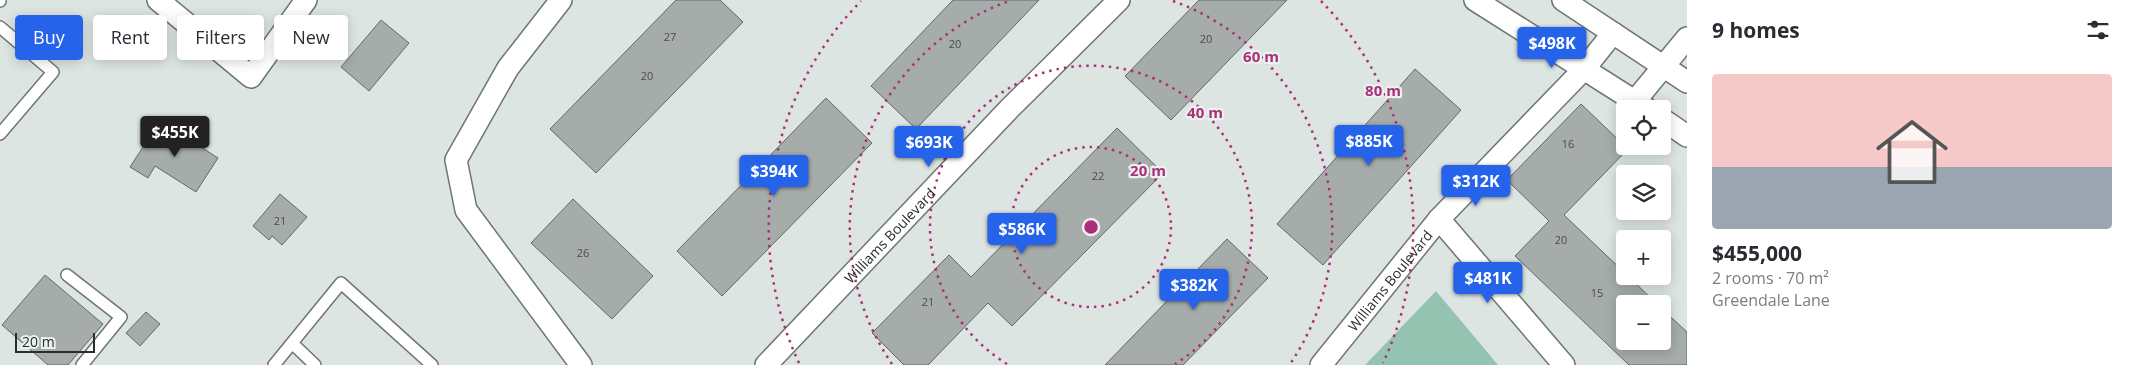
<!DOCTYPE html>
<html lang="en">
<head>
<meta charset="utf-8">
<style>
	:root { --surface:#fff; --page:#f2f2f3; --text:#2b2b33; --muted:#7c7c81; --line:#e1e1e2; --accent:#2563eb }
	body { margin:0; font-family:"Open Sans",sans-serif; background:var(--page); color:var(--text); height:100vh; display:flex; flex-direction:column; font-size:19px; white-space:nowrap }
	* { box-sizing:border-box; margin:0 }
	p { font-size:16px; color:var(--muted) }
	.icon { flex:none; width:28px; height:28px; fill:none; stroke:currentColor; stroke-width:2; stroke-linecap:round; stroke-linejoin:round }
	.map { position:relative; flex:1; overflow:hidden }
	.sheet { display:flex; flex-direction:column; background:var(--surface); width:450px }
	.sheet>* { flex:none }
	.hud { position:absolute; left:15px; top:15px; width:475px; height:45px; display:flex; gap:10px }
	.fabs { position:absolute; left:1616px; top:100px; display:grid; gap:10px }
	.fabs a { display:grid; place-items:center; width:55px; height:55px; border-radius:5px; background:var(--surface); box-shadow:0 2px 12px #0003; font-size:25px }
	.scale { position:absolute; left:15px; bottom:12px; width:80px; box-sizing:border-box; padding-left:5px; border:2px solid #2a2d2b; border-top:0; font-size:14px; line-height:18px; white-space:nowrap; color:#2a2d2b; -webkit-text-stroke:4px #eaf2ef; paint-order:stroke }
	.price { position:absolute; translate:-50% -42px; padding:0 11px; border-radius:5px; background:var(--accent); color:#fff; font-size:16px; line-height:32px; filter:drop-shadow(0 1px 2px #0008) }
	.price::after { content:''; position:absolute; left:50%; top:30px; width:15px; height:11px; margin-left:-8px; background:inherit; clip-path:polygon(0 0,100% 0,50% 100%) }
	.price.selected { background:#222; color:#fff }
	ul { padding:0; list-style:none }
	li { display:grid; align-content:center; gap:10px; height:265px; padding:0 25px }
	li+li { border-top:1px solid var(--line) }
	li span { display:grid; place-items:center; height:155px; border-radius:5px; color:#555 }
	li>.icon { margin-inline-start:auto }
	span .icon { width:90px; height:90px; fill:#fffc; stroke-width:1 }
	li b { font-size:21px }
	h2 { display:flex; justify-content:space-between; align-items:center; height:60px; padding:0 25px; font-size:21px }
	.chip { padding:0 18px; border-radius:5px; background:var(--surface); box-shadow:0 2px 12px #0003; font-size:18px; line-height:45px }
	.chip.selected { background:var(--accent); color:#fff }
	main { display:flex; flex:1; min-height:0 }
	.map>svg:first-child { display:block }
	.green { fill:#94c3b1 }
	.building { fill:#a5aca9; stroke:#626966 }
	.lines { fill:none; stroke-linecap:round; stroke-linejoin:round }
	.service-casing { stroke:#6e7572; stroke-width:14 }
	.minor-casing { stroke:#6e7572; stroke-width:24 }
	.service { stroke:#fff; stroke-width:11 }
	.minor { stroke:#fff; stroke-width:21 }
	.ring { fill:none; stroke:#ae2e7a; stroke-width:2.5; stroke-dasharray:2.5 5 }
	.labels { text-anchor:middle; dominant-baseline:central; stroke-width:4.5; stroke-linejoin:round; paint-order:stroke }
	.number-label { font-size:11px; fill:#494d4a }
	.street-label { font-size:14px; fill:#2a2d2b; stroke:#eaf2ef }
	.centre { fill:#ae2e7a; stroke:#eaf2ef; stroke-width:2.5 }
	.ring-label { font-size:15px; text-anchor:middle; font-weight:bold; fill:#ae2e7a; stroke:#eaf2ef; stroke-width:4.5; stroke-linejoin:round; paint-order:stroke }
</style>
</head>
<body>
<main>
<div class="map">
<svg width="1687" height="365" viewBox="0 0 1687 365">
	<rect width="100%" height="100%" fill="#dde5e2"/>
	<path class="green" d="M1436,291L1498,365H1365Z"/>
	<path class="building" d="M676,0H720L743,22L596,173L550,129Z
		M953,0H1039L916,129L871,86Z
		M1199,0H1287L1171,120L1125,76Z
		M381,20L409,43L369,91L341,67Z
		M1415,69L1461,110L1323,265L1277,224Z
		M826,98L872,143L722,296L677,251Z
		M1581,104L1628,149L1564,215L1625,273V276H1628L1657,304H1625V341H1662V309L1687,332V365H1629L1515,256L1549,221L1507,180Z
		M156,127L172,137L175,131L188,140L191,135L204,143L201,147L218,158L196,192L155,166L148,178L130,167Z
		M1117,128L1163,173L1012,326L988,303L928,365H904L872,333L949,255L971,277Z
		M280,194L307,217L282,245L272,236L269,240L253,226Z
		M573,199L653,276L612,319L531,243Z
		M1227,239L1268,278L1183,365H1105Z
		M45,275L103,324L68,365H48L2,325Z
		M146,312L160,324L140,346L126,333Z"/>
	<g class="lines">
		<defs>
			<path id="service" d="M0,1V0
				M0,27L53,72L0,134
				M67,275L121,317L82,365
				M292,343L315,365
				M274,365L341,283L432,365"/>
			<g id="minor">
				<path d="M158,0L251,77L306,0"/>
				<path d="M561,0L508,68L456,160L466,210L581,365"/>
				<path d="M1475,0L1647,109"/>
				<path d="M1563,0L1687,82"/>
				<path d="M1635,101L1687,38"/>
				<path d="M1662,119L1687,136"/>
				<path d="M1439,219L1564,365"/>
				<path id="s1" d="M766,365L1010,108L1119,0"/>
				<path id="s2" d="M1321,365L1439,219L1585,68L1613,33"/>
			</g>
		</defs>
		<use href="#service" class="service-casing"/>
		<use href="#minor" class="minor-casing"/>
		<use href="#service" class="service"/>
		<use href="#minor" class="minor"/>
	</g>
	<g class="ring">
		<circle cx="1091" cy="227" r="80"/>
		<path d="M1007 364A161 161 0 1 1 1175 364"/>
		<path d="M892 364A241 241 0 0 1 1009 1M1173 1A241 241 0 0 1 1290 364"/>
		<path d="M799 363A322 322 0 0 1 861 1M1321 1A322 322 0 0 1 1383 363"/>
	</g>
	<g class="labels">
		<g class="number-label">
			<text x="670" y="36">27</text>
			<text x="1206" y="38">20</text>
			<text x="955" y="43">20</text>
			<text x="647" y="75">20</text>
			<text x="1568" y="143">16</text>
			<text x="1098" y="175">22</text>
			<text x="280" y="220">21</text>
			<text x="1561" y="239">20</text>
			<text x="583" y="252">26</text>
			<text x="1597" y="292">15</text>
			<text x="928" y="301">21</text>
		</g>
		<g class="street-label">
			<text stroke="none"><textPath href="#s1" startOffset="179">Williams Boulevard</textPath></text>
			<text stroke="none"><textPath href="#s2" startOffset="109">Williams Boulevard</textPath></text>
		</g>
	</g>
	<circle cx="1091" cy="227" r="8" class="centre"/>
	<g class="ring-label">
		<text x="1261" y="62">60 m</text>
		<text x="1383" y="96">80 m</text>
		<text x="1205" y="118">40 m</text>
		<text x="1148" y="176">20 m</text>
	</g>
</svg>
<div class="fabs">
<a><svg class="icon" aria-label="locate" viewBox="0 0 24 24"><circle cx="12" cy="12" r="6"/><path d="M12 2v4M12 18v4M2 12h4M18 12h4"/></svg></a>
<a><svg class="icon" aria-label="layers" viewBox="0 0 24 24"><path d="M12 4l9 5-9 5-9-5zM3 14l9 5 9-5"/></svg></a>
<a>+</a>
<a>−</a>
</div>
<div class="scale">20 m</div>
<b class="price" style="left:1552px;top:69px">$498K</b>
<b class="price selected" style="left:175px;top:158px">$455K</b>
<b class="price" style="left:1369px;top:167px">$885K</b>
<b class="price" style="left:929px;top:168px">$693K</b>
<b class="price" style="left:774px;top:197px">$394K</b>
<b class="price" style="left:1476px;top:207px">$312K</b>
<b class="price" style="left:1022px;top:255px">$586K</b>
<b class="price" style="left:1488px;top:304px">$481K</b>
<b class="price" style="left:1194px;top:311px">$382K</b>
<div class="hud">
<a class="chip selected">Buy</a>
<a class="chip">Rent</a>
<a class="chip">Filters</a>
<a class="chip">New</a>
</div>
</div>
<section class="sheet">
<h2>9 homes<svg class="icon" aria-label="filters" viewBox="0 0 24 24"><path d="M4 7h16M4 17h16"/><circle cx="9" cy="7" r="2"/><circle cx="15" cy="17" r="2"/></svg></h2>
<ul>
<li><span style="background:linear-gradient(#f6c9c9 60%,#9aa5b1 0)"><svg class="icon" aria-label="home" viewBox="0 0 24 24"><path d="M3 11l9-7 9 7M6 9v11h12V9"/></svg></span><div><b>$455,000</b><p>2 rooms · 70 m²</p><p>Greendale Lane</p></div></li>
</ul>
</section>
</main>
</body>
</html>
